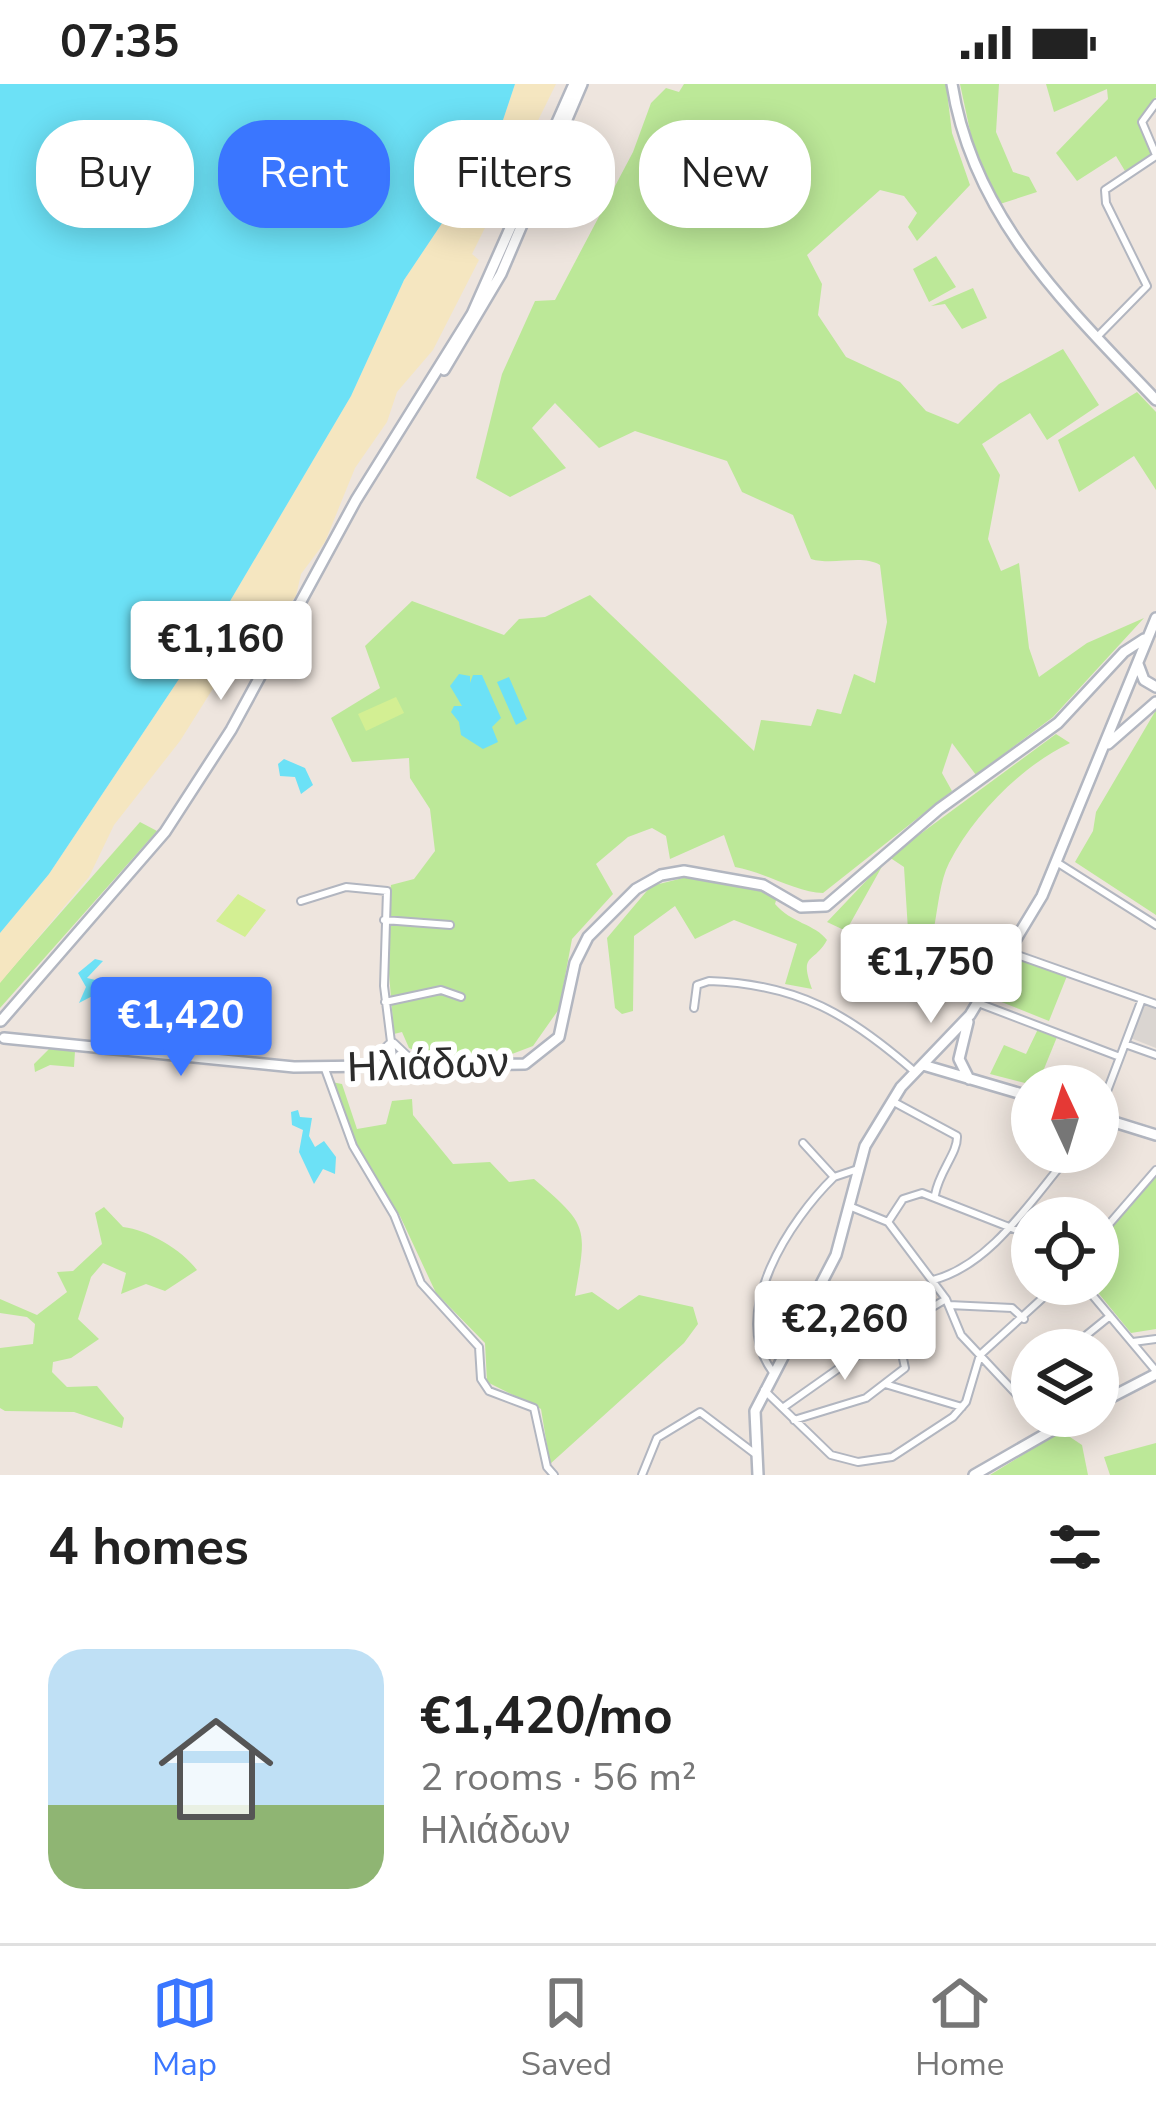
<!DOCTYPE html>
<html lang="en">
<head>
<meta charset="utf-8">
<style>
	:root { --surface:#fff; --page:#f2f2f2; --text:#222; --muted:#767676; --line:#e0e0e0; --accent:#3a76ff }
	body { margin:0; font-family:"Nunito Sans",sans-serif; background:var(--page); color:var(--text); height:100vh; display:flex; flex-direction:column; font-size:45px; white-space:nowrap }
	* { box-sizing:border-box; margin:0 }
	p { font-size:39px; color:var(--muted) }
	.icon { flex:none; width:66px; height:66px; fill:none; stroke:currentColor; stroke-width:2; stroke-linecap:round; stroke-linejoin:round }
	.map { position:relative; height:1391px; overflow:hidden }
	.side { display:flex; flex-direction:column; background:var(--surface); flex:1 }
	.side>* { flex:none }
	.top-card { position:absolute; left:36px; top:36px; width:1086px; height:108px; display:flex; gap:24px }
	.needle { width:78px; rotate:356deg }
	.buttons { position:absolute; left:1011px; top:981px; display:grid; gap:24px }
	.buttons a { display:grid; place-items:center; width:108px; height:108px; border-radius:50%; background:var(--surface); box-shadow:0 6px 30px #0003; font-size:60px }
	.price { position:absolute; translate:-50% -102px; padding:0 27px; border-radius:12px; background:#fff; color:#222; font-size:39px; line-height:78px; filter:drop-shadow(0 3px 6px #0008) }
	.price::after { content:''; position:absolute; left:50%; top:72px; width:36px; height:27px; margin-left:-18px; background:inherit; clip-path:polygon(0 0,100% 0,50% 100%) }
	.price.current { background:var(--accent); color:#fff }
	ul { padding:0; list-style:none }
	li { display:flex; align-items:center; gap:36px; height:300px; padding:0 48px }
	li span { display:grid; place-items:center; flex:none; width:336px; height:240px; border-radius:36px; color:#555 }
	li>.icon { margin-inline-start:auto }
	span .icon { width:144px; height:144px; fill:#fffc; stroke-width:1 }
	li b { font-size:51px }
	h2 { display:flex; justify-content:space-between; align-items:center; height:144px; padding:0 48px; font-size:51px }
	.chip { padding:0 42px; border-radius:48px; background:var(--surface); box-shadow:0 6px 30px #0003; font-size:42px; line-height:108px }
	.chip.current { background:var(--accent); color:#fff }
	.status { display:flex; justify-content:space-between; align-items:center; height:84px; padding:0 60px; background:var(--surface); direction:ltr }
	.status svg { height:33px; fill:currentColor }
	.tabs { display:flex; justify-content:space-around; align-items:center; height:168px; border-top:3px solid var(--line); background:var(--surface); font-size:33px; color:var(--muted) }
	.tabs a { display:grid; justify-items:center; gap:6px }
	.tabs .current { color:var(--accent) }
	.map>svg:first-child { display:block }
	.green { fill:#bce898 }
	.sand { fill:#f5e6c0 }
	.pitch { fill:#d3ef93 }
	.plaza { fill:#dad5d1 }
	.water { fill:#6ce1f6 }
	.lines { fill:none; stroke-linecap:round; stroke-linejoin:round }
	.street-casing { stroke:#b2b6c0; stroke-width:10 }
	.secondary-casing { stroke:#b2b6c0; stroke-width:14 }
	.street { stroke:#fff; stroke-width:6 }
	.secondary { stroke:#fff; stroke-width:9 }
	.labels { text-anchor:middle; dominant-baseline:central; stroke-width:12; stroke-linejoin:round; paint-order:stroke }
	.street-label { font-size:42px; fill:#2c2c2c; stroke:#fff }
</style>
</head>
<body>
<div class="status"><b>07:35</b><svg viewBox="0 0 49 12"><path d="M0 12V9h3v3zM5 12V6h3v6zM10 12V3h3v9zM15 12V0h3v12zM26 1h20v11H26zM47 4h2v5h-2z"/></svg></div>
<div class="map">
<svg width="1156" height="1391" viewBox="0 0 1156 1391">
	<rect width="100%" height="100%" fill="#eee5de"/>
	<path class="green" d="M684,0H946L952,49L970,101L917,157L908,143L917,129L904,112L880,106L807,171L822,200L818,231L846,273L900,298L926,327L958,340L999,300L1063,265L1099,321L1047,356L1030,329L982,360L1000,391L988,455L1001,487L1019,479L1029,564L1039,593L1087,559L1144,534L1053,633L976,691L952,659L942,689L952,707L823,809C798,809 764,788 735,783L724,751L670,775L666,752L652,744L628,753L596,780L613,810L572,855L559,925L533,962L512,970L431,974L409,964L402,948L394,950L385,841L391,801L414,795L435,767L430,725L410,694L409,674L352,678L331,634L380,604L365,562L412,517L504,551L519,535L545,533L590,511L754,667L761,636L811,642L817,625L841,630L854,590L875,599L887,538L880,481C861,470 834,482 811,475L793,431L742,408L727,377L635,347L599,364L555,319L532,344L566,384L510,413L476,394L502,290L535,217L555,216L633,68L651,19L666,4L679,8Z
		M960,0H999L996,48L1013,88L1029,93L1037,108L1000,120L975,70Z
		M1046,0H1156V13L1139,37L1152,73L1125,87L1116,72L1077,97L1056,69L1108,15L1107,5L1054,28Z
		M936,172L956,203L929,218L913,185Z
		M973,204L987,234L962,245L945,220L931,222Z
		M1137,308L1156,328V406L1134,372L1079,408L1058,356Z
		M1156,626V831L1075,778L1093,747L1096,728Z
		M1056,650L1070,659C1022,682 974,730 949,779C940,797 938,823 934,844L966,876L909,862L904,783L889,773Z
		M140,738L157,747L0,924V898Z
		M885,777L846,847L827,838Z
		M687,793L760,802L777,813L775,820C791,839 815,840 827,856C813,881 799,868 812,905L785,900L797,860L734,836L695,855L675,822L634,852L633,927L622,930L615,924L607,854L651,802Z
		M1011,871L1067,892L1049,937L999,917L992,903Z
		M1038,945L1057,953L1037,1002L990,990L1004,961L1026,970Z
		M49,965L75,967L74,983L50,981L35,988L34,980Z
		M326,997L342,1000L357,1045L386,1040L392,1017L412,1015L413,1031L453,1080L490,1078L509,1098L534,1095C589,1142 587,1142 575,1212L592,1208L618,1226L639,1211L693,1223L698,1240L684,1259L550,1380L541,1325L487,1298L485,1259L436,1209L400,1132L355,1063Z
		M1156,1088V1245L1131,1249L1091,1200H1098V1156Z
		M104,1123L123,1143C148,1146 181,1165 197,1186L165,1207L146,1200L121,1210L126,1189L103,1179L91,1193L78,1235L99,1255L71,1274L53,1278L52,1288L67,1303L97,1302L124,1334L122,1344L74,1328L5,1327L0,1324V1264L33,1260L35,1240L27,1233L0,1229V1215L37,1231L67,1208L57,1188L73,1187L102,1160L95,1129Z
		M1061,1347L1082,1361L1088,1391H990Z
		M1156,1359V1391H1110L1104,1373Z"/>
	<path class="sand" d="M515,0H556L472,170L479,176L433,266L397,308L387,338L355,384L325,458L301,490L296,512L260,558L224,587L180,657L114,741L89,793L0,899V849L49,790L223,529L351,312L404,196L495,60Z"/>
	<path class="pitch" d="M396,613L404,629L366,647L358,630Z
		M238,810L266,826L245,853L216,837Z"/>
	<path class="plaza" d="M1142,918L1156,923V964L1128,953Z"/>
	<path class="water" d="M0,0H515L495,60L404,196L351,312L223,529L49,790L0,849Z
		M459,590L470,592V599L473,591H482L501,634L492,643L498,658L483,665L461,651L459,638L451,628L454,622H462L450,602Z
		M509,593L527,635L516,641L497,598Z
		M284,675L305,684L313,701L301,710L295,693L280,692L278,680Z
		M95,875L103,877L87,894L100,897L104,906L79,919L86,903L78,889Z
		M298,1026L300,1033L312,1034L309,1052L315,1063L324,1057L336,1073L335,1090L323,1085L314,1100L299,1068L303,1046L292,1041L291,1028Z"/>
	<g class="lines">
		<defs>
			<path id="street" d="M1156,19L1142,38L1156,71
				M1098,252L1147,202L1106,119L1105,106L1156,72
				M1058,779L1156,841
				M301,817L346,803L387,807L384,902L394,982
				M384,836L450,841
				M1009,868L1156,920
				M385,918L441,906L461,913
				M978,919L1120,973
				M694,924L697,901L709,897C799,900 850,931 915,988
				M394,959L415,979
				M1125,960L1156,971
				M369,979L389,960
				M325,985L353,1062L394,1131L421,1199L479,1263L481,1295L489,1307L534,1324L547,1383L554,1391
				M892,1017L957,1052C958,1069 939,1087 935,1111
				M1098,1031L1142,915
				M803,1059L834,1093L858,1085
				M849,1122L888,1138L946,1215L961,1251L1021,1315
				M888,1138L903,1115L922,1109L1032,1152
				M1098,1153L1156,1086
				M933,1196C992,1181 1033,1113 1072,1068
				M1083,1200L1156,1287
				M949,1221L1012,1224L1024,1235
				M1133,1258L1156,1255
				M1068,1266L1110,1232
				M772,1287C729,1228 790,1136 834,1093
				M885,1300L962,1323
				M764,1306L831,1371L858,1378L892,1373L953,1333L966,1318L980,1271L1058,1200
				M784,1323L886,1251L946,1215
				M794,1336L866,1314L905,1284L901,1265L886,1251
				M642,1391L657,1354L700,1328L754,1369"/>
			<path id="secondary" d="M952,0C973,134 1067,222 1156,316
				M444,286L501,190L582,0
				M1138,580L1144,596L1156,603
				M1108,660L1156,618
				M1,937L165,748L231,646L356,416L472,230L574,0
				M968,938L959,975L969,995
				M4,954L294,983L525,980L559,953L575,879L588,853L636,805L661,791L684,787L763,801L801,823L826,822L939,725L1058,639L1124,568L1144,555
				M923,981L1032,1013
				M1098,1033L1156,1051
				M1098,1320L1156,1290
				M758,1391L755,1327L836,1171L865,1062L901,1003L970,931L1042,812L1156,534
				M974,1391L1077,1332"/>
		</defs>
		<use href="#street" class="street-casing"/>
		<use href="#secondary" class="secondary-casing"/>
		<use href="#street" class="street"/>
		<use href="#secondary" class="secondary"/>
	</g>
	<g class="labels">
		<g class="street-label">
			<text transform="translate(428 981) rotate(-2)">Ηλιάδων</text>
		</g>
	</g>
</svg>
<div class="buttons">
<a><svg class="needle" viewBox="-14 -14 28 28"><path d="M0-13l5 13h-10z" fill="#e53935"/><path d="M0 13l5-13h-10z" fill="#767676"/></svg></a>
<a><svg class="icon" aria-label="locate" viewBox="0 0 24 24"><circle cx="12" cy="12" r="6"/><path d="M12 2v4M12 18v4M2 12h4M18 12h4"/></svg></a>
<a><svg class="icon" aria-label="layers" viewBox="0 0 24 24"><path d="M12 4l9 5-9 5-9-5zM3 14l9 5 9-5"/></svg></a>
</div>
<b class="price" style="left:221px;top:619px">€1,160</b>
<b class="price" style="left:931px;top:942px">€1,750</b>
<b class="price current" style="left:181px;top:995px">€1,420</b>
<b class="price" style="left:845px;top:1299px">€2,260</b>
<div class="top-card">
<a class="chip">Buy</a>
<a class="chip current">Rent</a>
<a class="chip">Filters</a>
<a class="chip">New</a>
</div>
</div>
<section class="side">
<h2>4 homes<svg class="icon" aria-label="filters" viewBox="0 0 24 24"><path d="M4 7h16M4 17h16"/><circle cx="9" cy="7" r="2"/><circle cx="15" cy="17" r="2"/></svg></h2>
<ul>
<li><span style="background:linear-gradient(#bfe0f5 65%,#8fb573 0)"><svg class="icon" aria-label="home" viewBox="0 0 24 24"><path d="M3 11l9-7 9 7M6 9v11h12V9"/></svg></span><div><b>€1,420/mo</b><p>2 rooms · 56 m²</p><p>Ηλιάδων</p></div></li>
</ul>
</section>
<nav class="tabs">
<a class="current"><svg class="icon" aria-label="map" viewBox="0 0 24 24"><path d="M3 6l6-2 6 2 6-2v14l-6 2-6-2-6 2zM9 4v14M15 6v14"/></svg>Map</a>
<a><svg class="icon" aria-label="saved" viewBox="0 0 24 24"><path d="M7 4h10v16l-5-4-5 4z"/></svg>Saved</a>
<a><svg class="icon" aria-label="home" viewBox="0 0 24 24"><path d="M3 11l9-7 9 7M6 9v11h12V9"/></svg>Home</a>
</nav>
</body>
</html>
